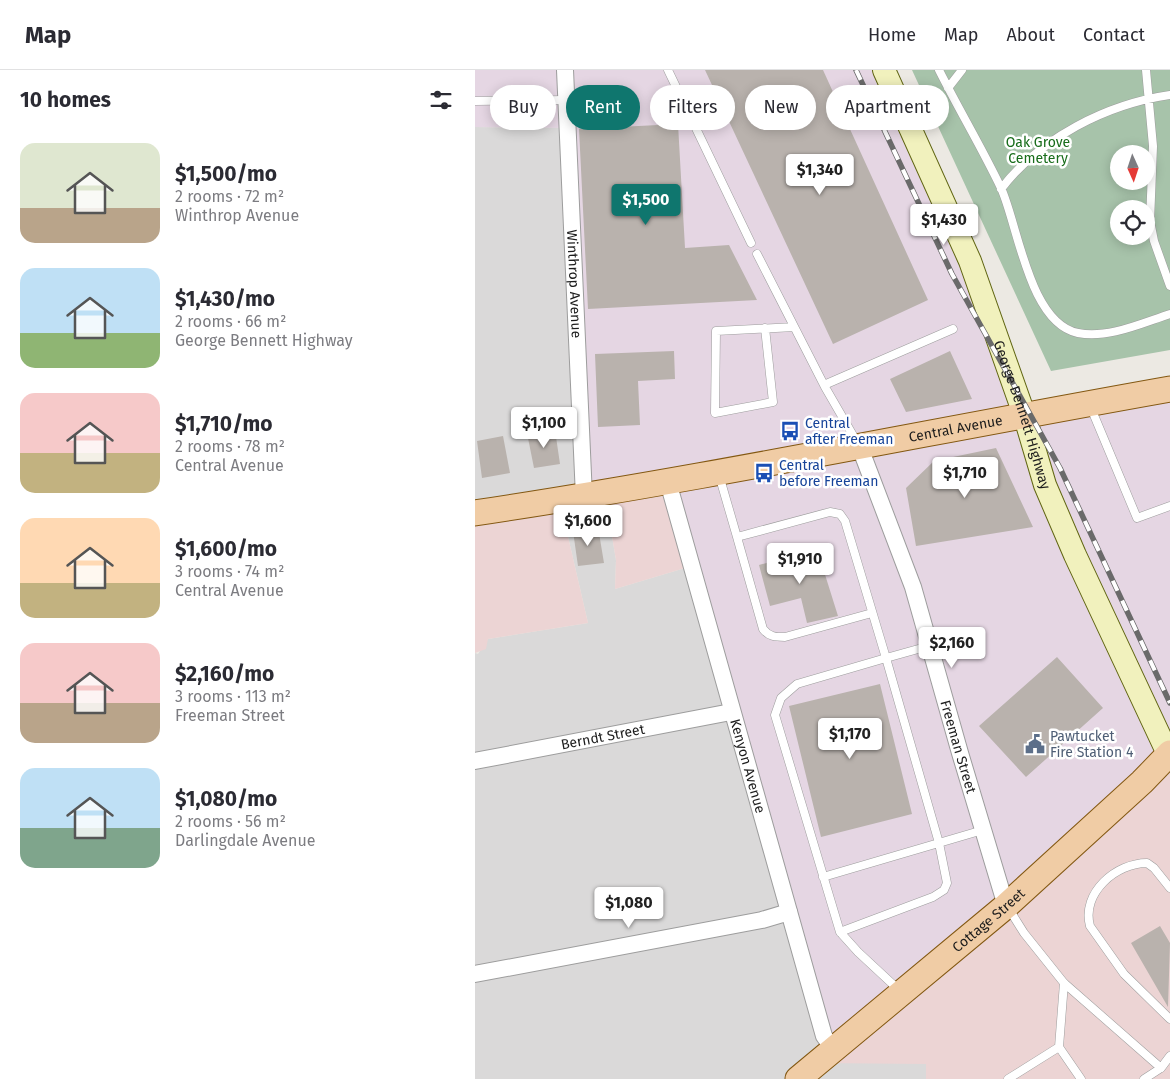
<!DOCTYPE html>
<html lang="en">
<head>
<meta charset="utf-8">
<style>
	:root { --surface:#fff; --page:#f7f7f7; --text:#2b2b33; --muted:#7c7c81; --line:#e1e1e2; --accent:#0f766e }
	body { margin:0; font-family:"Fira Sans",sans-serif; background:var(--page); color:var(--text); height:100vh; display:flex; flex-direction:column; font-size:19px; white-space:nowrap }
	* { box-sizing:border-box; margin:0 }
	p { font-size:16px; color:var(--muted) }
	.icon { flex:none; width:28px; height:28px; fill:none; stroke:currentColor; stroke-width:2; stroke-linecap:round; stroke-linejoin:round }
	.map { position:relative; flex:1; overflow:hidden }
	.details { display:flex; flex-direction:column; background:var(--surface); width:475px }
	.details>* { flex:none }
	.guide { position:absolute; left:15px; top:15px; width:475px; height:45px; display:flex; gap:10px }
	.needle { width:32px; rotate:177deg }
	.buttons { position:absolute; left:635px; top:75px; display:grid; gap:10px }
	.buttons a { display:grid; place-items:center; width:45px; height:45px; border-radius:50%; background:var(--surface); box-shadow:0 2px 12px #0003; font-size:25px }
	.price { position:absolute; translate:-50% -42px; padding:0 11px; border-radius:5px; background:#fff; color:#222; font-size:16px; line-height:32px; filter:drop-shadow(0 1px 2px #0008) }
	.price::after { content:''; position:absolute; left:50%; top:30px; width:15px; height:11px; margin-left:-8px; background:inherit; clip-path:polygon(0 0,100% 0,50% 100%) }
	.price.active { background:var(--accent); color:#fff }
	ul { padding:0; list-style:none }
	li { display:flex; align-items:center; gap:15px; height:125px; padding:0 20px }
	li span { display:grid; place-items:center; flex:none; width:140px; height:100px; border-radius:15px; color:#555 }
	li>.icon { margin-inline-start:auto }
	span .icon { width:60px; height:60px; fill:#fffc; stroke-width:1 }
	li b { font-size:21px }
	h2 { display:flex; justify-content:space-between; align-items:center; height:60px; padding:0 20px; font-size:21px }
	.chip { padding:0 18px; border-radius:22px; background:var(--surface); box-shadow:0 2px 12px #0003; font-size:18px; line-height:45px }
	.chip.active { background:var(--accent); color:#fff }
	header { display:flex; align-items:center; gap:30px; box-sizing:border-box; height:70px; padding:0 25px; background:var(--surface); border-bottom:1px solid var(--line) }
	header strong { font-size:24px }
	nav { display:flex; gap:28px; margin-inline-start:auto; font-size:18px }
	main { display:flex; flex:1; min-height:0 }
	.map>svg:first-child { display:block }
	.residential { fill:#dad9d9 }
	.commercial { fill:#ecd4d4 }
	.industrial { fill:#e5d6e3 }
	.cemetery { fill:#a7c3aa; fill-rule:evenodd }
	.building { fill:#b9b2ad }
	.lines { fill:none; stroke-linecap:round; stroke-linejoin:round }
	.lane-casing { stroke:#9d9d9d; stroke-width:9 }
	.street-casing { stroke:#9d9d9d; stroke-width:18 }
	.secondary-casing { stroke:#606512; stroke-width:24 }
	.primary-casing { stroke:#835812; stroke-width:27 }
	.lane { stroke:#fff; stroke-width:8 }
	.street { stroke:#fff; stroke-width:16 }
	.secondary { stroke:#f1f1bd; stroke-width:22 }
	.primary { stroke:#f0cca5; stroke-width:25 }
	.rail-casing { stroke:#6a6a6a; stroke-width:5.5 }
	.rail { stroke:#fff; stroke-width:4; stroke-dasharray:11; stroke-linecap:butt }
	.labels { text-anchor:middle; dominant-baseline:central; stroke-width:5; stroke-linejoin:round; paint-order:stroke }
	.park-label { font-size:14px; fill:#186d1b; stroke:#fff }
	.street-label { font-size:14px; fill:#1c1c1c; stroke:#fff }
	.transit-label { font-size:14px; fill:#164399; stroke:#fff; text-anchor:start }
	.service-label { font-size:14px; fill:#4e5e75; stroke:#fff; text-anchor:start }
</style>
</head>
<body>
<header>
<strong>Map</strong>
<nav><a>Home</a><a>Map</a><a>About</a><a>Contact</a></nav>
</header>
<main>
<section class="details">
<h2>10 homes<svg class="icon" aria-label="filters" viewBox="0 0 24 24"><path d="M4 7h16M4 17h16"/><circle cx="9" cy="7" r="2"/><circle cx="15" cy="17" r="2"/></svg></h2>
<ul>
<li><span style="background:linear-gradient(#dfe7d0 65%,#b9a48a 0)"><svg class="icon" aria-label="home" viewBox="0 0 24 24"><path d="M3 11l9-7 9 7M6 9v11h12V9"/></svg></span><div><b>$1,500/mo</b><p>2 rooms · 72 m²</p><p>Winthrop Avenue</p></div></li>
<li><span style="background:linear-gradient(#bfe0f5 65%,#8fb573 0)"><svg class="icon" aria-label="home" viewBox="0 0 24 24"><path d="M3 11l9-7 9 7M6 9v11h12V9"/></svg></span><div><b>$1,430/mo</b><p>2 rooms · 66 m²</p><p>George Bennett Highway</p></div></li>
<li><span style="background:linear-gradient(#f6c9c9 60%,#c2b280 0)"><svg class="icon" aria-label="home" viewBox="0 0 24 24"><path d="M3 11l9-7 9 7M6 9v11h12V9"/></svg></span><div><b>$1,710/mo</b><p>2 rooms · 78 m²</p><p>Central Avenue</p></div></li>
<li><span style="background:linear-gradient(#ffd9b3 65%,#c2b280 0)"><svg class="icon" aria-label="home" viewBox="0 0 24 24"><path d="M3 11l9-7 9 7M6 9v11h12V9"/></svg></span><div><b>$1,600/mo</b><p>3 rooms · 74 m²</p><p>Central Avenue</p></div></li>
<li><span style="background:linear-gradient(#f6c9c9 60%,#b9a48a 0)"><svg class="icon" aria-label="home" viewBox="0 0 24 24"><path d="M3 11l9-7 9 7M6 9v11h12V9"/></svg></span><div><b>$2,160/mo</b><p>3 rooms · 113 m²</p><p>Freeman Street</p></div></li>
<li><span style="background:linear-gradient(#bfe0f5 60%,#7fa58c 0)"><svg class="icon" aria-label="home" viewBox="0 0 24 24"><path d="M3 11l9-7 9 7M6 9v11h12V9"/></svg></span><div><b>$1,080/mo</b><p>2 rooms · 56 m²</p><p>Darlingdale Avenue</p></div></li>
</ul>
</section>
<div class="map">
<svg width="695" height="1009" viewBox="0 0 695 1009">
	<rect width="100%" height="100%" fill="#ece9e3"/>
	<path class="residential" d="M0,57L92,58L105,417L0,439Z
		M133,443L141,490L140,519L210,498L452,994L451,1009H0V583L3,584L13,569L113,553L91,458Z"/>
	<path class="commercial" d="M187,410L210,498L140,519L141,490L133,443L91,458L113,553L13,569L11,579L0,583V439Z
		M695,680V1009H451V994L338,993Z"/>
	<path class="industrial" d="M0,0H408L549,333L695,309V680L353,973L187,410L117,418L92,58L0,57Z"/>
	<path class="cemetery" d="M437,0H695V280L576,301ZM644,84H671V111H644ZM644,139H671V166H644Z"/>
	<path class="building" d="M230,0H348L453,230L358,274Z
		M203,54L210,178L254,175L282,230L113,239L104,59Z
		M199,281L200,309L163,311L165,355L123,357L120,284Z
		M475,281L497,329L431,342L415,309Z
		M80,360L85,394L59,398L52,363Z
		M28,366L35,403L7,408L2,371Z
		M521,378L558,457L441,476L431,418L459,391Z
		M123,457L129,493L103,496L98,461Z
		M342,479L363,546L332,553L326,528L295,536L284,495Z
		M582,587L628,638L551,707L504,656Z
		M405,614L437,744L346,767L314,636Z
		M685,856L695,873L693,937L656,873Z"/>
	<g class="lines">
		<defs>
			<path id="lane" d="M193,0L276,173
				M464,0C484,40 507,78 526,118C543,155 554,253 603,263C633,269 667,253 695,244
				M671,0L678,76L675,151L679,171L695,216
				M473,18L487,0
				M0,31L92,30
				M526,119C565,68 632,34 695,25
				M282,184L350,317L383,374
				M290,258L298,332L240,343L241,261L319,257
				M349,315L478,259
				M616,338L662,448L695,436
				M244,405L262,467L355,442L365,444L370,451L411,588L454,576
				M262,467L288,559C294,567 301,567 310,567L397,543
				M348,807L508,760
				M695,818L679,798L672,793C641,793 606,823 615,856L649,904L695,949
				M534,839L549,863L589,913L686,998
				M365,862L458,827L469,820L472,813L464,773L411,588L322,614L306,628L300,645L365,862L383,882L425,921
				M589,913L584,977L606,1009
				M533,1009L584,977
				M669,1009L686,998L695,986"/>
			<g id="street">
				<path id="s1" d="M90,0L109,427"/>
				<path id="s2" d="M384,375L438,517L485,683L531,836"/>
				<path id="s3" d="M193,412L349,966L358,979"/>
				<path id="s4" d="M0,691L256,642"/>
				<path d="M0,904L287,850L314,842"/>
			</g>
			<g id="secondary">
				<path id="s5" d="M409,0L495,191L549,344L570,415L600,485L695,688"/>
			</g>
			<g id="primary">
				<path id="s6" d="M0,443C233,408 463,360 695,319"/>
				<path id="s7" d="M323,1009L531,836L667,712L695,683"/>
			</g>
		</defs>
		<use href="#lane" class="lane-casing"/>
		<use href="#street" class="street-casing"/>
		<use href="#secondary" class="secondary-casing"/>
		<use href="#primary" class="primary-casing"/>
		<use href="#lane" class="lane"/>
		<use href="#street" class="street"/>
		<use href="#secondary" class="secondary"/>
		<use href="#primary" class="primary"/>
		<defs>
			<path id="rail" d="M381,0L477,204L585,398L695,633"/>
		</defs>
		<use href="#rail" class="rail-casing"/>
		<use href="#rail" class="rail"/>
	</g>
	<defs>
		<symbol id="bus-bare" viewBox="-9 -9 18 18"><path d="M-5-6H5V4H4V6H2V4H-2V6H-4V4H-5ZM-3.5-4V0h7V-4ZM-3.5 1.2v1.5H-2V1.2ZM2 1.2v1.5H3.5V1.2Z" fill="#1a4fb4" stroke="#fff" stroke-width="2.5" paint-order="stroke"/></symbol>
		<symbol id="civic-bare" viewBox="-9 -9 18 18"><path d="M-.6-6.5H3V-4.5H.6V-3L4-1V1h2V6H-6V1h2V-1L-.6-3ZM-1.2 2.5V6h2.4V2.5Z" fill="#5c6f8a" stroke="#fff" stroke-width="2.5" paint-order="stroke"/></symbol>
	</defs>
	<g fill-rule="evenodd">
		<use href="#bus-bare" x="301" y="347" width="28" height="28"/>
		<use href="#bus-bare" x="275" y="389" width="28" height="28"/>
		<use href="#civic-bare" x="546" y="660" width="28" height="28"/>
	</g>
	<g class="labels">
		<g class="park-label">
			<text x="563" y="72">Oak Grove<tspan x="563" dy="16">Cemetery</tspan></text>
		</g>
		<g class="street-label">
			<text stroke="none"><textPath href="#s1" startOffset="214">Winthrop Avenue</textPath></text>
			<text stroke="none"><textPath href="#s5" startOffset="372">George Bennett Highway</textPath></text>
			<text stroke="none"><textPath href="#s6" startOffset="488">Central Avenue</textPath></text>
			<text stroke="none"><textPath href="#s4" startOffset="130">Berndt Street</textPath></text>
			<text stroke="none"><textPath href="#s2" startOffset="318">Freeman Street</textPath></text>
			<text stroke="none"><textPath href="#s3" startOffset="295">Kenyon Avenue</textPath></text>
			<text stroke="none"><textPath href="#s7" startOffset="248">Cottage Street</textPath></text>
		</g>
		<g class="transit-label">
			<text x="330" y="353">Central<tspan x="330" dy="16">after Freeman</tspan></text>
			<text x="304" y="395">Central<tspan x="304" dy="16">before Freeman</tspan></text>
		</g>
		<g class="service-label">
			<text x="575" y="666">Pawtucket<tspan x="575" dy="16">Fire Station 4</tspan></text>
		</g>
	</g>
</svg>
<div class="buttons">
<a><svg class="needle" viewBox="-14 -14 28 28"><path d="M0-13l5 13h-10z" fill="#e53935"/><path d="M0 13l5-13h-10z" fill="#7c7c81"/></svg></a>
<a><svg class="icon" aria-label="locate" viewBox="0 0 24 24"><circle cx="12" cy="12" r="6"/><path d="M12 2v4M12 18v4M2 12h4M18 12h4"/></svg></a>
</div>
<b class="price" style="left:345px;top:126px">$1,340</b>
<b class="price active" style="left:171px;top:156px">$1,500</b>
<b class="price" style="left:469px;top:176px">$1,430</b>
<b class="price" style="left:69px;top:379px">$1,100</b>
<b class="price" style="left:490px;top:429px">$1,710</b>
<b class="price" style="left:113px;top:477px">$1,600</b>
<b class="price" style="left:325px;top:515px">$1,910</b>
<b class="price" style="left:477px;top:599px">$2,160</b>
<b class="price" style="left:375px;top:690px">$1,170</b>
<b class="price" style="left:154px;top:859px">$1,080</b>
<div class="guide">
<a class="chip">Buy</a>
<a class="chip active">Rent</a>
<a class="chip">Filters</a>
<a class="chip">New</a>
<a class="chip">Apartment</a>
</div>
</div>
</main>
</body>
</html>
